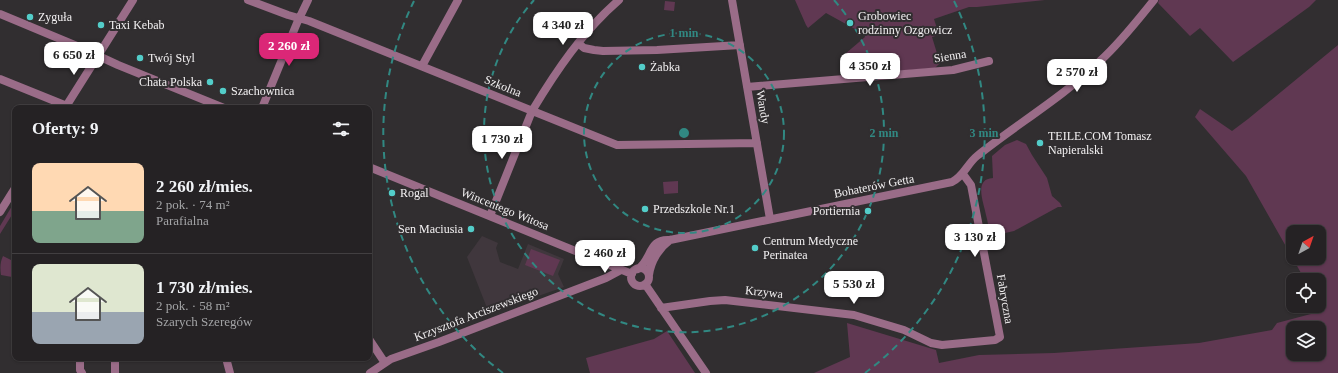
<!DOCTYPE html>
<html lang="pl">
<head>
<meta charset="utf-8">
<style>
	:root { --surface:#252224; --page:#312f31; --text:#f1f3f6; --muted:#a3a4a6; --line:#423f41; --accent:#db2777 }
	body { margin:0; font-family:"Times New Roman",serif; background:var(--page); color:var(--text); height:100vh; display:flex; flex-direction:column; font-size:15px; white-space:nowrap }
	* { box-sizing:border-box; margin:0 }
	p { font-size:13px; color:var(--muted) }
	.icon { flex:none; width:22px; height:22px; fill:none; stroke:currentColor; stroke-width:2; stroke-linecap:round; stroke-linejoin:round }
	.map { position:relative; flex:1; overflow:hidden }
	.details { position:absolute; left:12px; top:105px; width:360px; height:256px; display:flex; flex-direction:column; background:var(--surface); border-radius:8px; box-shadow:0 1px 3px #0004,0 0 0 1px var(--line) }
	.details>* { flex:none }
	.needle { width:26px; rotate:40deg }
	.buttons { position:absolute; left:1286px; top:225px; display:grid; gap:8px }
	.buttons a { display:grid; place-items:center; width:40px; height:40px; border-radius:8px; background:var(--surface); box-shadow:0 1px 3px #0004,0 0 0 1px var(--line); font-size:20px }
	.price { position:absolute; translate:-50% -34px; padding:0 9px; border-radius:8px; background:#fff; color:#222; font-size:13px; line-height:26px; filter:drop-shadow(0 1px 2px #0008) }
	.price::after { content:''; position:absolute; left:50%; top:24px; width:12px; height:9px; margin-left:-6px; background:inherit; clip-path:polygon(0 0,100% 0,50% 100%) }
	.price.selected { background:var(--accent); color:#fff }
	ul { padding:0; list-style:none }
	li { display:flex; align-items:center; gap:12px; height:100px; padding:0 20px }
	li+li { border-top:1px solid var(--line) }
	li span { display:grid; place-items:center; flex:none; width:112px; height:80px; border-radius:8px; color:#555 }
	li>.icon { margin-inline-start:auto }
	span .icon { width:48px; height:48px; fill:#fffc; stroke-width:1 }
	li b { font-size:17px }
	h2 { display:flex; justify-content:space-between; align-items:center; height:48px; padding:0 20px; font-size:17px }
	.map>svg:first-child { display:block }
	.built { fill:#40373d }
	.green { fill:#603852; fill-rule:evenodd }
	.lines { fill:none; stroke-linecap:round; stroke-linejoin:round }
	.minor { stroke:#9a6c88; stroke-width:8 }
	.tertiary { stroke:#9a6c88; stroke-width:8 }
	.ring { fill:none; stroke:#318882; stroke-width:2; stroke-dasharray:7 5 }
	.poi-dot { fill:#53cdc9; stroke:#312e30; stroke-width:1.5 }
	.labels { text-anchor:middle; dominant-baseline:central; stroke-width:4; stroke-linejoin:round; paint-order:stroke }
	.poi-label { font-size:12px; fill:#f3f1f2; stroke:#312e30; text-anchor:start }
	.street-label { font-size:12px; fill:#f3f1f2; stroke:#312e30 }
	.centre { fill:#318882; stroke:#312e30; stroke-width:2 }
	.ring-label { font-size:12px; text-anchor:middle; font-weight:bold; fill:#318882; stroke:#312e30; stroke-width:4; stroke-linejoin:round; paint-order:stroke }
</style>
</head>
<body>
<div class="map">
<svg width="1338" height="373" viewBox="0 0 1338 373">
	<rect width="100%" height="100%" fill="#312e30"/>
	<path class="built" d="M482,236L498,243L496,248L500,262L518,269L528,244L564,259L558,274L564,287L489,313L467,257Z"/>
	<path class="green" d="M795,0H1045L977,7H969L934,19L939,35L932,37L940,63L935,68L872,73L845,54L865,37L864,34L826,13L808,28L806,25Z
		M1159,0H1316L1309,7L1233,62L1200,28L1190,36L1158,3Z
		M665,1L675,2L674,11L664,10Z
		M1338,45V373H814L850,357L847,323L936,350L939,363L979,355L1054,353L1199,343L1272,330L1277,323L1322,311L1318,306L1319,280H1305L1246,176L1195,117L1200,109L1232,131L1248,119ZM1293,232H1319V258H1293ZM1293,328H1319V354H1293Z
		M1017,140L1026,144L1032,155L1047,178L1052,196L1060,203L1062,207H1058L1014,231L1005,233L992,241L990,237C989,230 988,222 986,215C984,203 973,179 993,178L992,156L1005,145Z
		M678,181V193L664,194L663,182Z
		M15,201V210L0,234V226Z
		M531,249L560,260L553,276L525,265Z
		M3,256L15,262V276H13L12,277L1,275C0,269 0,262 3,256Z
		M667,331L695,373H590L586,358L654,339Z"/>
	<g class="lines">
		<path class="minor" d="M248,0L288,15L309,21L617,145L757,143
			M732,0L770,219
			M0,14L77,46L118,65L224,108
			M578,43L584,48L594,50L603,51L657,50L740,45
			M422,66L458,0
			M747,87L953,70L989,61
			M262,108L297,23L308,0
			M369,167L632,274
			M490,216L532,111C556,71 583,31 619,0
			M631 277a9 9 0 1 1 18 0a9 9 0 1 1-18 0Z
			M638,269C652,260 648,238 670,240L952,182C964,176 967,164 977,156C1017,124 1063,97 1100,61C1120,43 1137,21 1154,0
			M649,275C651,261 659,248 670,240
			M645,284L706,373
			M661,308L710,301L725,300L854,315L904,330L931,343L942,345L995,340L1000,337L971,185L963,174
			M369,339L385,363
			M80,358V370L82,373
			M115,358V373
			M370,373L391,359L439,342L606,278L621,270"/>
		<path class="tertiary" d="M0,79L67,106
			M65,108L133,0
			M0,212L15,188
			M226,358L230,373"/>
	</g>
	<g class="ring">
		<circle cx="684" cy="133" r="100"/>
		<path d="M834 0A200 200 0 1 1 534 0"/>
		<path d="M503 373A300 300 0 0 1 414 1M954 1A300 300 0 0 1 865 373"/>
	</g>
	<g class="poi-dot">
		<circle cx="30" cy="17" r="4"/>
		<circle cx="850" cy="23" r="4"/>
		<circle cx="101" cy="25" r="4"/>
		<circle cx="140" cy="58" r="4"/>
		<circle cx="642" cy="67" r="4"/>
		<circle cx="210" cy="82" r="4"/>
		<circle cx="223" cy="91" r="4"/>
		<circle cx="1040" cy="143" r="4"/>
		<circle cx="392" cy="193" r="4"/>
		<circle cx="645" cy="209" r="4"/>
		<circle cx="868" cy="211" r="4"/>
		<circle cx="471" cy="229" r="4"/>
		<circle cx="755" cy="248" r="4"/>
	</g>
	<g class="labels">
		<g class="poi-label">
			<text x="858" y="16">Grobowiec<tspan x="858" dy="14">rodzinny Ozgowicz</tspan></text>
			<text x="38" y="17">Zyguła</text>
			<text x="109" y="25">Taxi Kebab</text>
			<text x="148" y="58">Twój Styl</text>
			<text x="650" y="67">Żabka</text>
			<text x="202" y="82" text-anchor="end">Chata Polska</text>
			<text x="231" y="91">Szachownica</text>
			<text x="1048" y="136">TEILE.COM Tomasz<tspan x="1048" dy="14">Napieralski</tspan></text>
			<text x="400" y="193">Rogal</text>
			<text x="653" y="209">Przedszkole Nr.1</text>
			<text x="860" y="211" text-anchor="end">Portiernia</text>
			<text x="463" y="229" text-anchor="end">Sen Maciusia</text>
			<text x="763" y="241">Centrum Medyczne<tspan x="763" dy="14">Perinatea</tspan></text>
		</g>
		<g class="street-label">
			<text transform="translate(950 56) rotate(-9)">Sienna</text>
			<text transform="translate(503 86) rotate(22)">Szkolna</text>
			<text transform="translate(763 107) rotate(80)">Wandy</text>
			<text transform="translate(874 186) rotate(-11)">Bohaterów Getta</text>
			<text transform="translate(505 209) rotate(22)">Wincentego Witosa</text>
			<text transform="translate(764 292) rotate(6)">Krzywa</text>
			<text transform="translate(1005 299) rotate(80)">Fabryczna</text>
			<text transform="translate(476 314) rotate(-21)">Krzysztofa Arciszewskiego</text>
		</g>
	</g>
	<circle cx="684" cy="133" r="6" class="centre"/>
	<g class="ring-label">
		<text x="684" y="37">1 min</text>
		<text x="884" y="137">2 min</text>
		<text x="984" y="137">3 min</text>
	</g>
</svg>
<div class="buttons">
<a><svg class="needle" viewBox="-14 -14 28 28"><path d="M0-13l5 13h-10z" fill="#e53935"/><path d="M0 13l5-13h-10z" fill="#a3a4a6"/></svg></a>
<a><svg class="icon" aria-label="locate" viewBox="0 0 24 24"><circle cx="12" cy="12" r="6"/><path d="M12 2v4M12 18v4M2 12h4M18 12h4"/></svg></a>
<a><svg class="icon" aria-label="layers" viewBox="0 0 24 24"><path d="M12 4l9 5-9 5-9-5zM3 14l9 5 9-5"/></svg></a>
</div>
<b class="price" style="left:563px;top:46px">4 340 zł</b>
<b class="price selected" style="left:289px;top:67px">2 260 zł</b>
<b class="price" style="left:74px;top:76px">6 650 zł</b>
<b class="price" style="left:870px;top:87px">4 350 zł</b>
<b class="price" style="left:1077px;top:93px">2 570 zł</b>
<b class="price" style="left:502px;top:160px">1 730 zł</b>
<b class="price" style="left:975px;top:258px">3 130 zł</b>
<b class="price" style="left:605px;top:274px">2 460 zł</b>
<b class="price" style="left:854px;top:305px">5 530 zł</b>
<section class="details">
<h2>Oferty: 9<svg class="icon" aria-label="filters" viewBox="0 0 24 24"><path d="M4 7h16M4 17h16"/><circle cx="9" cy="7" r="2"/><circle cx="15" cy="17" r="2"/></svg></h2>
<ul>
<li><span style="background:linear-gradient(#ffd9b3 60%,#7fa58c 0)"><svg class="icon" aria-label="home" viewBox="0 0 24 24"><path d="M3 11l9-7 9 7M6 9v11h12V9"/></svg></span><div><b>2 260 zł/mies.</b><p>2 pok. · 74 m²</p><p>Parafialna</p></div></li>
<li><span style="background:linear-gradient(#dfe7d0 60%,#9aa5b1 0)"><svg class="icon" aria-label="home" viewBox="0 0 24 24"><path d="M3 11l9-7 9 7M6 9v11h12V9"/></svg></span><div><b>1 730 zł/mies.</b><p>2 pok. · 58 m²</p><p>Szarych Szeregów</p></div></li>
</ul>
</section>
</div>
</body>
</html>
